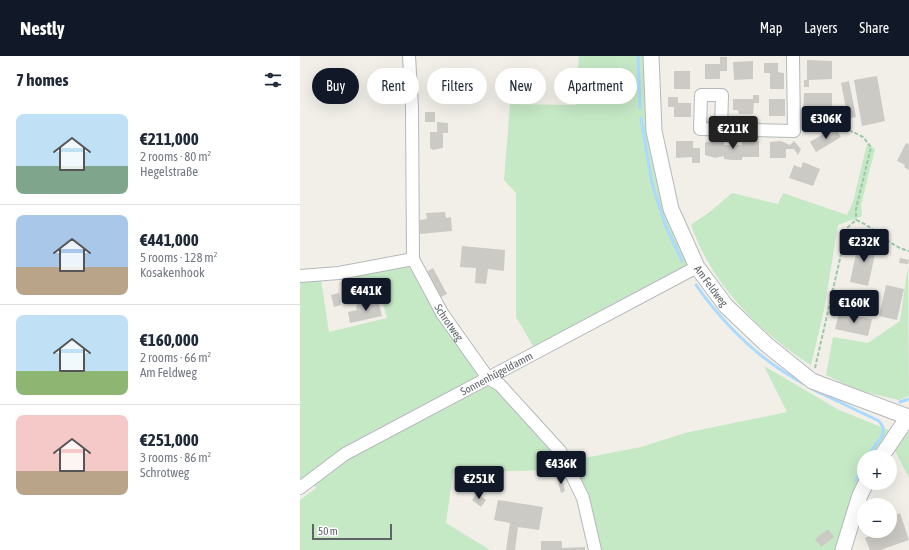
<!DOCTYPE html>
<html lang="en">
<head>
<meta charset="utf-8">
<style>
	:root { --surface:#fff; --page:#f6f6f7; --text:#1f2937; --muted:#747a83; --line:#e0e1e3; --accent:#111827 }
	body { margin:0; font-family:"Asap Condensed",sans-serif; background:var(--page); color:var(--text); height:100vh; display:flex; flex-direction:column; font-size:15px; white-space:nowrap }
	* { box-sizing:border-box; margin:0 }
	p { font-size:13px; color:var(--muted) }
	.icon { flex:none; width:22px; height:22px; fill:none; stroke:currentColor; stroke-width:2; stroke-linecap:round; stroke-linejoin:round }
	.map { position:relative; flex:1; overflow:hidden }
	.panel { display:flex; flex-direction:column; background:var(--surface); width:300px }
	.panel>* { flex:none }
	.top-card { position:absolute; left:12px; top:12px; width:380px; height:36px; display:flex; gap:8px }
	.fabs { position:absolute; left:557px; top:394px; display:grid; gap:8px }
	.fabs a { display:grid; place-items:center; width:40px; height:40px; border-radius:50%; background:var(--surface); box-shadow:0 4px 16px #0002; font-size:20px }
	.scale { position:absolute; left:12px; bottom:10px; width:80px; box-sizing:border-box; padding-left:4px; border:2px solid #5f6368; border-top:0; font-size:11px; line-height:14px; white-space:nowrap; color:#5f6368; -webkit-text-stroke:3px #fff; paint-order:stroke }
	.price { position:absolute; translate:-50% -34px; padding:0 9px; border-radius:4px; background:var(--accent); color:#fff; font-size:13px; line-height:26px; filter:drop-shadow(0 1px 2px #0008) }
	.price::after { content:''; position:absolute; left:50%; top:24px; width:12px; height:9px; margin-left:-6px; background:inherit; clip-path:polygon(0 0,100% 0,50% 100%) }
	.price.active { background:#222; color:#fff }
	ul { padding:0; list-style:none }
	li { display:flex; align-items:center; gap:12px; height:100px; padding:0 16px }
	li+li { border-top:1px solid var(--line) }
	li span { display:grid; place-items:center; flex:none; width:112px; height:80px; border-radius:8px; color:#555 }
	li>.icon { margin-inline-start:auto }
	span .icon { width:48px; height:48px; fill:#fffc; stroke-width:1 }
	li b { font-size:17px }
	h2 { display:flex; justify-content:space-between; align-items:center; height:48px; padding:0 16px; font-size:17px }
	.pill { padding:0 14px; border-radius:18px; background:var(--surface); box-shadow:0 4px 16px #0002; font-size:14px; line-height:36px }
	.pill.active { background:var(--accent); color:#fff }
	header { display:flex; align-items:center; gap:24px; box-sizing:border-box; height:56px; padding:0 20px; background:var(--accent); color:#fff }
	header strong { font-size:19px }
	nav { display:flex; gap:22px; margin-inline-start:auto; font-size:14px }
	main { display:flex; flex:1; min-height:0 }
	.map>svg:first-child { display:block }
	.green { fill:#c5e8c5 }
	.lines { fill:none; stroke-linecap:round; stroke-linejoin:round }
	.stream { stroke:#aadaff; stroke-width:3 }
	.building { fill:#cccac5 }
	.minor-casing { stroke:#b5b8bc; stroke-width:14 }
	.tertiary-casing { stroke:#b5b8bc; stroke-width:17 }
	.path { stroke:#9cc7a9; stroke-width:2; stroke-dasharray:4 2; stroke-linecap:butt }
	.minor { stroke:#fff; stroke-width:12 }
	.tertiary { stroke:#fff; stroke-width:15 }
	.labels { text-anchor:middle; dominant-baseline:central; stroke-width:3.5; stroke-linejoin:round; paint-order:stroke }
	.street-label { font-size:11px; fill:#5f6368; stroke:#fff }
</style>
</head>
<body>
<header>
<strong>Nestly</strong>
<nav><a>Map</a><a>Layers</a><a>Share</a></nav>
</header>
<main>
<section class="panel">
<h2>7 homes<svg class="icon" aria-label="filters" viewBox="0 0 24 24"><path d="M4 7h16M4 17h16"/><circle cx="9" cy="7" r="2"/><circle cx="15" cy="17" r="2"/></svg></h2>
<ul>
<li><span style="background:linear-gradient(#bfe0f5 65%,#7fa58c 0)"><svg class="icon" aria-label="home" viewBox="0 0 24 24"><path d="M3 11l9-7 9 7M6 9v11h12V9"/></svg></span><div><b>€211,000</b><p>2 rooms · 80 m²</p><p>Hegelstraße</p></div></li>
<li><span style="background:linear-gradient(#a9c7e8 65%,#b9a48a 0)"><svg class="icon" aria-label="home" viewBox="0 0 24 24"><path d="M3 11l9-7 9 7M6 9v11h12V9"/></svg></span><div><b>€441,000</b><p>5 rooms · 128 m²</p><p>Kosakenhook</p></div></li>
<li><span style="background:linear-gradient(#bfe0f5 70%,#8fb573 0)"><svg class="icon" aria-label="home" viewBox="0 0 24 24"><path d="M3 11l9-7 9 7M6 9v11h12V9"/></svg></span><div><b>€160,000</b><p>2 rooms · 66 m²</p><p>Am Feldweg</p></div></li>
<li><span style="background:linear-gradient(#f6c9c9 70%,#b9a48a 0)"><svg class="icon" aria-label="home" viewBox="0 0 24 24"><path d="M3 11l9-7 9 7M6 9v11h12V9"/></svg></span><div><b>€251,000</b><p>3 rooms · 86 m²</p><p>Schrotweg</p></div></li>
</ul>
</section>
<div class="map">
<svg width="609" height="494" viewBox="0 0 609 494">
	<rect width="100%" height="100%" fill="#f1efe8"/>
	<path class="green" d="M279,0H345L388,208L235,293L216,261V137L204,124L210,48L276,49Z
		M567,88L575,93L561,149L562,160L538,169L524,254L511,309C459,276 412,229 391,169L411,155L432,137L478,148L483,137L547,159L553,146Z
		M608,210L609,340L599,344L557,334L526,319L533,281L568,287L600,265Z
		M109,211L137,261L179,320L0,426V225L21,224L29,276L87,262L81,240L57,244L55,219Z
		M464,310L539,354L591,375L575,401H564V421L555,437L535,494H300L269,405L341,391L385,377L487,356Z
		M187,330L199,335L251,396L244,397L247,414L153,417L146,467L190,494H0V444L16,432L14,428L52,401Z
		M609,376V422L594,393L602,379Z"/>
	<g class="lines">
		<path class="stream" d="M338,0L340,52
			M341,62L352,127L365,168L382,205
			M396,229C425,270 463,307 508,330
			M512,333L579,365L583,371V379L567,401
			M600,346L609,343
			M556,424L564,408"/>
	</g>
	<path class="building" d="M420,1H427V15H420V23H405V8H420Z
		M507,4L532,5V23L509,24V31H504V24H507Z
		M453,5V23L434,24L433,6Z
		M464,7H478V16L484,17V33H470V17H464Z
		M374,15H390V33H374Z
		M577,20L585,65L562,70L554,24Z
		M549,25L556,61L548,63L541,27Z
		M504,37H532V50H537V61H532V57H510V64H503Z
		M453,39H459V47H454L453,58H439L438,54H433V43H453Z
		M368,41H378V47H391V61H374V51H368Z
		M469,43H485V60H469Z
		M125,56H135V66H125Z
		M137,66L148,67V77H143V92L133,94L130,92V76H137Z
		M535,71L541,81L516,96L510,86Z
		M448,84L459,85V101H442V104H432L424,103V100L415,102L405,99V86L418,85L424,86V89H442V85Z
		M376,85H393V92H400V107H392V101L376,102Z
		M481,85L490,89L494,85L501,93L498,99L494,93H486V102H470V86Z
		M606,87L609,88V114L604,111L605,109L597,105Z
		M503,106L520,113L513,130L489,122L494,109L501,112Z
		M145,156L146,162L151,161L152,175L120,178L119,164L127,163L126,157Z
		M559,184L579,189L577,199L575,198L568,230L550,226Z
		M162,190L205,194L204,215L188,213L186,228L175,227L176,212L160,211Z
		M600,202L609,204L608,208L599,207Z
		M133,212L147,238L139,242L126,216Z
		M586,229L604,233L597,264L579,260Z
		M39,237L41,249L34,251L31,239Z
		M78,244L82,260L50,267L48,256L57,254L56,250L58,248Z
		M539,257L572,263L568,280L535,273Z
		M262,421L265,435L261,437L257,422Z
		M177,437L186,444L181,451L172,444Z
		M198,444L243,451L239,474L218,471L215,494H206L210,467L194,464Z
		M600,457L609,484L580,494H570L565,482L581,475H590V461Z
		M528,473L534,481L521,491L515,483Z
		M241,485H262V492L285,491V494H241Z"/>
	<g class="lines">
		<defs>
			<g id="minor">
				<path id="s1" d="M109,0L112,52L113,203L142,257L188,322L200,329L260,395L283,442L295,494"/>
				<path d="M421,73L422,39H401L400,73L494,75L493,0"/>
				<path d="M0,220L39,217L113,203"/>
				<path id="s2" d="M0,432L45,398L397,211"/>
			</g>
			<g id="tertiary">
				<path id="s3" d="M351,0L354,75L371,153L397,211L426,250L466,288L512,325L608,361L581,401"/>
				<path d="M543,494L560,439L566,427"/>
			</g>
		</defs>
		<use href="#minor" class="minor-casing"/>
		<use href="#tertiary" class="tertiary-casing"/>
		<path class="path" d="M549,74L563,81L571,91L556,153V164
			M515,312L547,172L556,164C575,171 588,190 609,195"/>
		<use href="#minor" class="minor"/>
		<use href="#tertiary" class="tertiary"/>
	</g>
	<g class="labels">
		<g class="street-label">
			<text stroke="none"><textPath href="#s3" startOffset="242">Am Feldweg</textPath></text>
			<text stroke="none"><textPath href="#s1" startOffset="276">Schrotweg</textPath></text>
			<text stroke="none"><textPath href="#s2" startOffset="228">Sonnenhügeldamm</textPath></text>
		</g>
	</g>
</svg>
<div class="fabs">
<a>+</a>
<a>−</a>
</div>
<div class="scale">50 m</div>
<b class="price" style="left:526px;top:84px">€306K</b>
<b class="price active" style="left:433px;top:94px">€211K</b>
<b class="price" style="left:564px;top:207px">€232K</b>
<b class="price" style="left:66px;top:256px">€441K</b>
<b class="price" style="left:554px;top:268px">€160K</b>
<b class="price" style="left:261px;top:429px">€436K</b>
<b class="price" style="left:179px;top:444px">€251K</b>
<div class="top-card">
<a class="pill active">Buy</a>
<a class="pill">Rent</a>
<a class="pill">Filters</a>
<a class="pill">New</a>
<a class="pill">Apartment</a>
</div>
</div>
</main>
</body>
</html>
